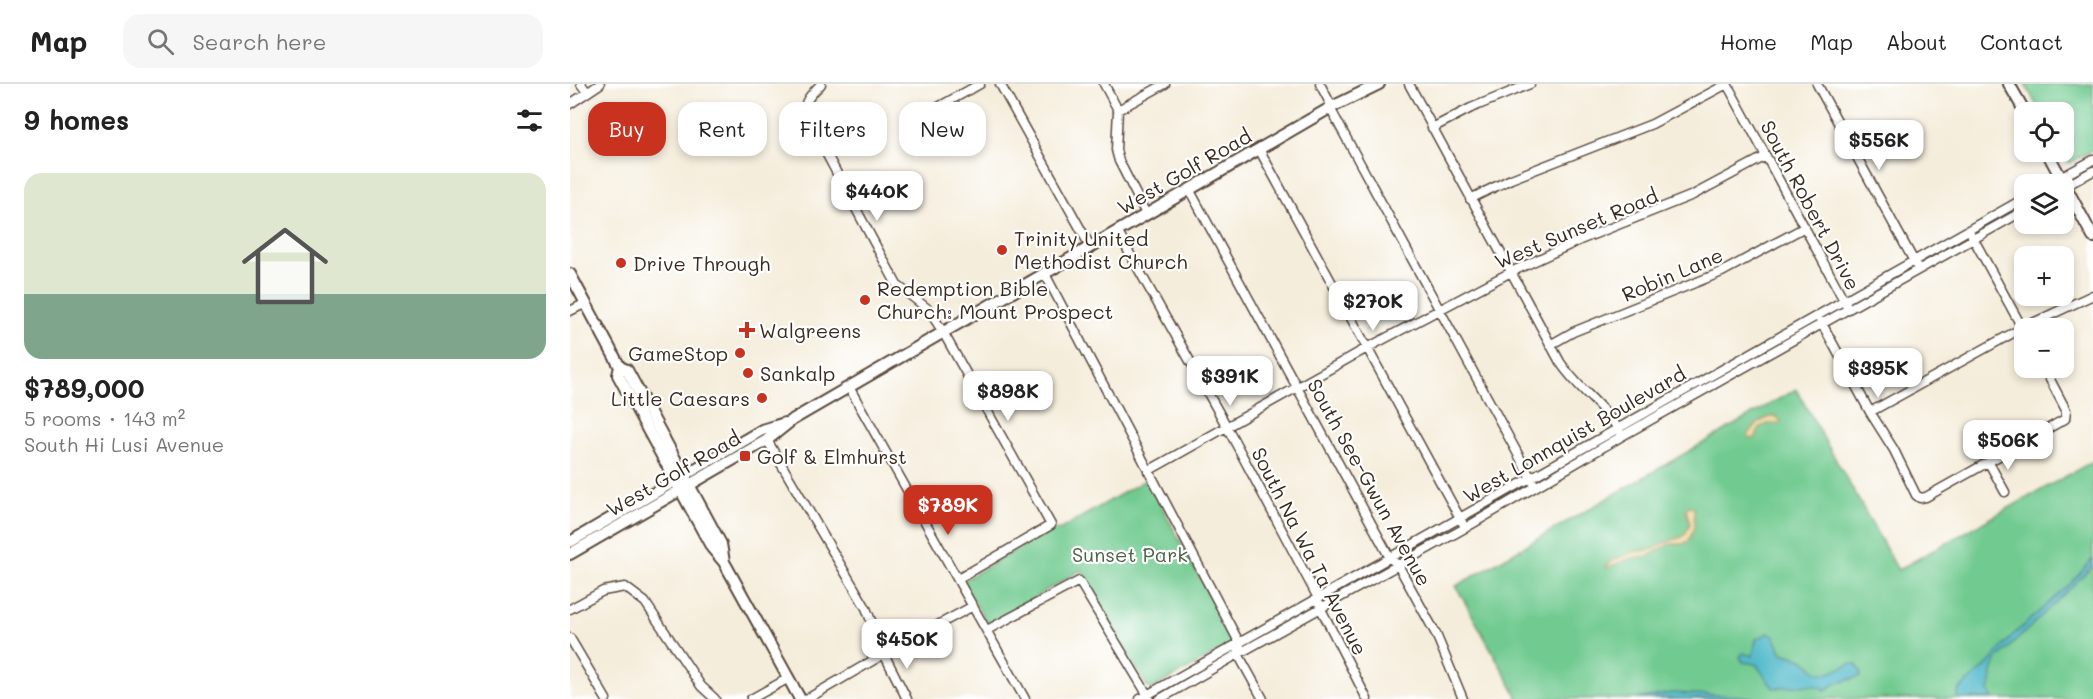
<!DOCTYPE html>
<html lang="en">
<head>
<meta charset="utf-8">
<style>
	:root { --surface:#fff; --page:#f6f6f6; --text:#222; --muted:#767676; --line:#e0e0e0; --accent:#c8321e }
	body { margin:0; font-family:Mali,sans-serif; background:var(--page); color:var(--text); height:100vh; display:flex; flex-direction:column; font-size:22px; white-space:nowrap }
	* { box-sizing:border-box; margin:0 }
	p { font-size:20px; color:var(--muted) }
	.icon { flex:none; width:33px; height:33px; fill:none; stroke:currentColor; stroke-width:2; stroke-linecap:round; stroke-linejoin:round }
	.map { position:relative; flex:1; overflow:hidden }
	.sheet { display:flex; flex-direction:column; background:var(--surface); width:570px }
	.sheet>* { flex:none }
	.top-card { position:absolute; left:18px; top:18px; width:570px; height:54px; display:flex; gap:12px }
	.buttons { position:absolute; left:1444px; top:18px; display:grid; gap:12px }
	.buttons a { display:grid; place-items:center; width:60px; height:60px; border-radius:12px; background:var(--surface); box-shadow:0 3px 9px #0003; font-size:30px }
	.price { position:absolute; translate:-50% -51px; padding:0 14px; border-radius:12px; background:#fff; color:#222; font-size:20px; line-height:39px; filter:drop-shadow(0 2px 3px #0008) }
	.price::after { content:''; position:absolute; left:50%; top:36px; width:18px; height:14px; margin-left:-9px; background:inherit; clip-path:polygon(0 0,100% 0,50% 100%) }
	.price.current { background:var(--accent); color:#fff }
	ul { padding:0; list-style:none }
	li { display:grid; align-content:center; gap:12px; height:318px; padding:0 24px }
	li+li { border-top:2px solid var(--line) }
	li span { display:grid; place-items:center; height:186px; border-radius:18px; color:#555 }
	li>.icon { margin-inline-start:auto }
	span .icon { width:108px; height:108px; fill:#fffc; stroke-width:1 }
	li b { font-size:26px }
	h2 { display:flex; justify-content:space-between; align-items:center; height:72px; padding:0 24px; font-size:26px }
	.chip { padding:0 21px; border-radius:18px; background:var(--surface); box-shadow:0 3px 9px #0003; font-size:21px; line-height:54px }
	.chip.current { background:var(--accent); color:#fff }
	header { display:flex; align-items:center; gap:36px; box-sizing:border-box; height:84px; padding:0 30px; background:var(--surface); border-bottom:2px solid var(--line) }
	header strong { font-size:28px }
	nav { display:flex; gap:33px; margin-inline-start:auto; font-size:21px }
	.search { width:420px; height:54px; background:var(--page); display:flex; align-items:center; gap:15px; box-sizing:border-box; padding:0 21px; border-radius:18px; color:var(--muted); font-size:22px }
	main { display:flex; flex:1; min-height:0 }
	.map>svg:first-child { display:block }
	.green { fill:#71ca90; stroke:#567a57; stroke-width:1.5 }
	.sand { fill:#eeda9e; stroke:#94825e; stroke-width:1.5 }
	.water { fill:#4db8c9; stroke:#447174; stroke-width:1.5 }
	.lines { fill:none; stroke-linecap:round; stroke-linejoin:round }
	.minor-casing { stroke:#57473a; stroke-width:11 }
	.major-casing { stroke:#57473a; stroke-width:14 }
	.minor { stroke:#fff; stroke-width:8 }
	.major { stroke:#fff; stroke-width:10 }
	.poi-dot { fill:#c8321e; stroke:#fff; stroke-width:2 }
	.labels { text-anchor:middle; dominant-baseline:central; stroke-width:4.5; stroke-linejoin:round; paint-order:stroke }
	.street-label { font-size:20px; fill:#3b2a1e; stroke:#fff }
	.poi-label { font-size:20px; fill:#3b2a1e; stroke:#fff; text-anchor:start }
	.park-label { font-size:20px; fill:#4e6246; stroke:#fff }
</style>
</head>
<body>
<header>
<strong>Map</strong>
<div class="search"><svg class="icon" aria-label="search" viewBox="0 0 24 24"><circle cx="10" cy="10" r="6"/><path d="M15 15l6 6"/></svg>Search here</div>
<nav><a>Home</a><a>Map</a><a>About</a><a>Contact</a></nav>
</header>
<main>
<section class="sheet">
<h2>9 homes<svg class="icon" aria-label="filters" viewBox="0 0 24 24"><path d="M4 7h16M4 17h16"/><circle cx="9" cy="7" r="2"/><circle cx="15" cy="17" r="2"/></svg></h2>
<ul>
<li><span style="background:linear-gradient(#dfe7d0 65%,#7fa58c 0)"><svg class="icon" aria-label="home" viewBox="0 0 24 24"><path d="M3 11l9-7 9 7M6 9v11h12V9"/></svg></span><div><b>$789,000</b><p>5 rooms · 143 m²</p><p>South Hi Lusi Avenue</p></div></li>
</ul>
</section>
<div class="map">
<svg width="1523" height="615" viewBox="0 0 1523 615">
	<rect width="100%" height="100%" fill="#fff"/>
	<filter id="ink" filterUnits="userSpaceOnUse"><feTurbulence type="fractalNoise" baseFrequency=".0167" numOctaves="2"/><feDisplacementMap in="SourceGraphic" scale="12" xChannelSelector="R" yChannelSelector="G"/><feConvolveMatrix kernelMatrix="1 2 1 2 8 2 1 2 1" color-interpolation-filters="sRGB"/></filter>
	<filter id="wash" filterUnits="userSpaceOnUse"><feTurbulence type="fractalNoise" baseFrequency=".008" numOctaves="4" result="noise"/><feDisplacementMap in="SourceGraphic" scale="24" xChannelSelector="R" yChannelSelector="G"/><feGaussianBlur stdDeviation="1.35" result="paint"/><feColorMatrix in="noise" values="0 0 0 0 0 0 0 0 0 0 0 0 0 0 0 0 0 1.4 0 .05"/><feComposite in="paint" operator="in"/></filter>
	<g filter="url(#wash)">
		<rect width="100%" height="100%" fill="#f5eddb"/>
		<path class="green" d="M1455,0H1523V66L1500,79L1497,78L1491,68H1494V28H1470Z
			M1226,305L1328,486L1523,377V615H946L947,612L886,502Z
			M577,395L665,559L582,605L577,603L511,486L422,539L416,538L394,499V496L481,446L491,445Z"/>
		<path class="sand" d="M1206,332L1211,337L1210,340H1198L1190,343L1185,355L1179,354L1178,351C1186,340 1192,334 1206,332Z
			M1120,422L1124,424V444L1119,457L1113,460H1099L1079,472L1061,474L1036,484L1037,481L1044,476L1063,468L1084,465L1093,459L1112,453L1115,450L1120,440L1116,426L1117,423Z"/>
		<path class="water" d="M1523,475V482L1427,575C1419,589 1424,594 1419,607L1423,615H1388V609L1390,605L1415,583L1443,551L1502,498Z
			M1198,549L1204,552L1212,569L1233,575L1249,589H1260L1280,580H1286L1290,586L1291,592L1265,600L1255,606C1244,597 1218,604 1203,604L1186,580L1173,578L1170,573L1173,569L1183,572L1186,555Z
			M1101,609L1169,612L1189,615H1066Z"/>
	</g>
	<g filter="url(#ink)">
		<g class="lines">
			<defs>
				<path id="minor" d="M11,0L17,8
					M251,0C243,9 233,16 235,30L327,201L358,225L373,248L481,441L388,495
					M430,0L520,162
					M534,0L548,26L546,66L549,77L576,130
					M750,0L762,23
					M839,0L990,278C1007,304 1032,320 1049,346
					M1157,0L1276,220
					M1247,0L1346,181
					M0,20L30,0
					M760,24L963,398
					M548,26L595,0
					M352,32L410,0
					M862,44L901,24L960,0
					M689,65L892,438
					M1479,100L1523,76
					M1494,103L1523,87
					M619,105L820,474L828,481L866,550L893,615
					M900,115L941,95L1082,40L1157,0
					M547,147L657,343L748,514L751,525L797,615
					M1402,152L1455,249
					M474,188L670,560L668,570L693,615
					M0,227L16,219
					M1250,236L1300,328L1324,366L1346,411L1350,414L1356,413L1495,335L1496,326L1474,284
					M980,261L1003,248L1152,188L1235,143
					M279,303L455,615
					M1300,328L1452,244L1523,211
					M197,356L296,524L314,570L337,615
					M1419,379L1435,408
					M578,387L797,264L941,188L1010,156L1123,111L1196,72
					M0,525L33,507L55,503L75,518L131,602L145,615
					M417,546L509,497L580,615
					M0,554L36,615
					M181,615L219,594
					M237,615L314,570L403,522
					M570,615L1455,114
					M590,615L668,570L895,444L1052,352L1455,126"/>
				<path id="major" d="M1439,0L1455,28
					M1477,68L1523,153
					M0,190L50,283L57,286L151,460L154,478
					M50,283L48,291L142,464L154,478L230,615
					M0,458L192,346L215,339
					M0,470L197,356L222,336L760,24L809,0"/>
			</defs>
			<use href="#minor" class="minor-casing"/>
			<use href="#major" class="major-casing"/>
			<use href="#minor" class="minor"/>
			<use href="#major" class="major"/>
		</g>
	</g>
	<g class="poi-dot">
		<circle cx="432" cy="166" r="6"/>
		<circle cx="51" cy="179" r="6"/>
		<circle cx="295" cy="216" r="6"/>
		<path d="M174 237h6v6h6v6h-6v6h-6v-6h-6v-6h6z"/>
		<circle cx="170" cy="269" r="6"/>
		<circle cx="178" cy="289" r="6"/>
		<circle cx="192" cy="314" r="6"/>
		<rect x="169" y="366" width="12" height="12" rx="3"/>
	</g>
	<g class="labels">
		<g class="street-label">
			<text transform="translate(614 87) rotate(-30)">West Golf Road</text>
			<text transform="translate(1241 121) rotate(62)">South Robert Drive</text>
			<text transform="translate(1006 144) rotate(-23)">West Sunset Road</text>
			<text transform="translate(1102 190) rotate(-23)">Robin Lane</text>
			<text transform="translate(1004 350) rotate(-30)">West Lonnquist Boulevard</text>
			<text transform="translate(103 389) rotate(-30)">West Golf Road</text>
			<text transform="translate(800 398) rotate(61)">South See-Gwun Avenue</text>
			<text transform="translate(740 467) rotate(63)">South Na Wa Ta Avenue</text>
		</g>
		<g class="poi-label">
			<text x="444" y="154">Trinity United<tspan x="444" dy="23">Methodist Church</tspan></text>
			<text x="63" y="179">Drive Through</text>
			<text x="307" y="204">Redemption Bible<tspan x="307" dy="23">Church: Mount Prospect</tspan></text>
			<text x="189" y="246">Walgreens</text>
			<text x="158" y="269" text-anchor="end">GameStop</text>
			<text x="190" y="289">Sankalp</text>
			<text x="180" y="314" text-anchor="end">Little Caesars</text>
			<text x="187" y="372">Golf &amp; Elmhurst</text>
		</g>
		<g class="park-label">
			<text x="560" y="470">Sunset Park</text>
		</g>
	</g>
</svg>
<div class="buttons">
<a><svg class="icon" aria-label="locate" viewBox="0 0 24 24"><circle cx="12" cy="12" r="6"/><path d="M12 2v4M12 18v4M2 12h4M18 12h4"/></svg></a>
<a><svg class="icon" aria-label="layers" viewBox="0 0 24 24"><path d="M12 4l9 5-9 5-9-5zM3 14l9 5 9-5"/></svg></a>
<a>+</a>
<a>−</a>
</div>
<b class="price" style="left:1309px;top:87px">$556K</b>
<b class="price" style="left:307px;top:138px">$440K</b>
<b class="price" style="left:803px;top:248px">$270K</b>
<b class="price" style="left:1308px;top:315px">$395K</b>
<b class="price" style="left:660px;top:323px">$391K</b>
<b class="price" style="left:438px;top:338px">$898K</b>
<b class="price" style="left:1438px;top:387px">$506K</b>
<b class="price current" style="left:378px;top:452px">$789K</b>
<b class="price" style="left:337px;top:586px">$450K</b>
<div class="top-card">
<a class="chip current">Buy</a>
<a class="chip">Rent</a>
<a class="chip">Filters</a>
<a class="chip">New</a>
</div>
</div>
</main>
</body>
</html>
